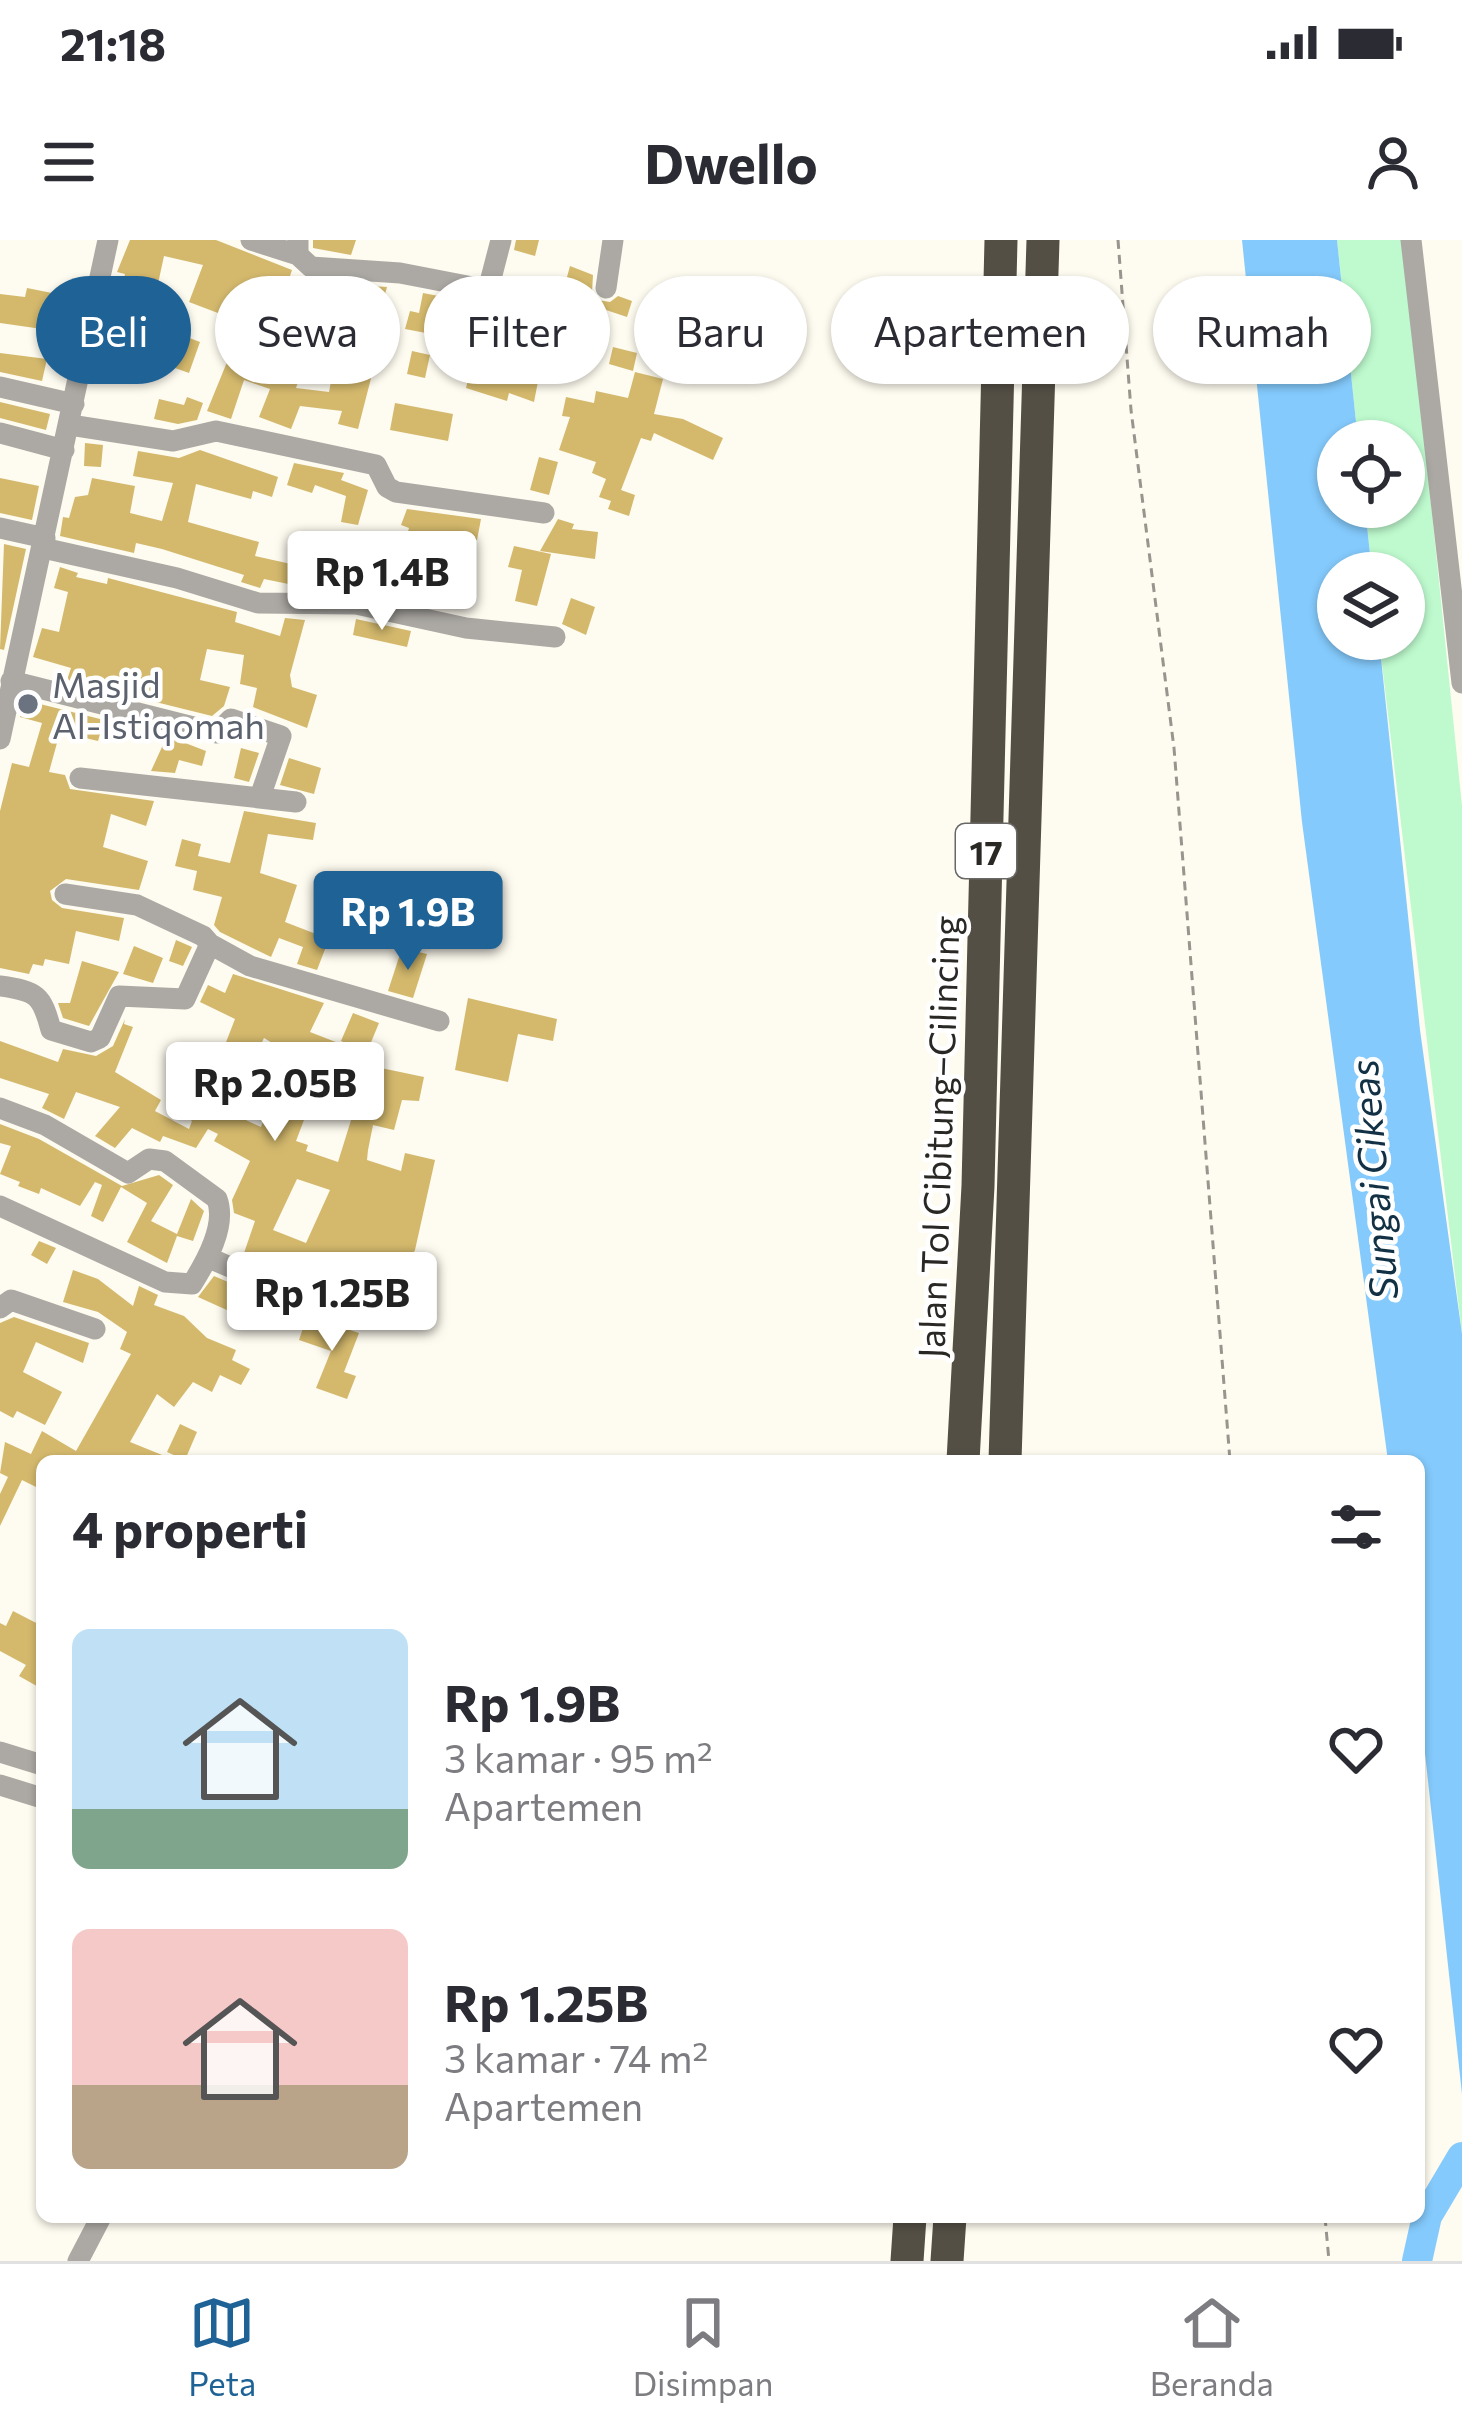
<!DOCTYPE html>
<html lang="id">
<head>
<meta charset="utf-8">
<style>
	:root { --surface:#fff; --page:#f7f7f7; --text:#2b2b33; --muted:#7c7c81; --line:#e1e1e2; --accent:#1e6296 }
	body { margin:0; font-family:Commissioner,sans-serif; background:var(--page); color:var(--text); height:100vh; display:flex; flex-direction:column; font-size:45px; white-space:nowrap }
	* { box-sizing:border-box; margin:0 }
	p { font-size:39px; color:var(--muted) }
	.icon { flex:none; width:66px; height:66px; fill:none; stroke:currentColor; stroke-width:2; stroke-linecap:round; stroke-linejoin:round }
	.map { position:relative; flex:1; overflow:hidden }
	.drawer { position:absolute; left:36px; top:1215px; width:1389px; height:768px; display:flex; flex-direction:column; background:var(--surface); border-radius:18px; box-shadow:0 3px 9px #0004 }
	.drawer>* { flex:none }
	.banner { position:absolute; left:36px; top:36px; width:1392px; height:108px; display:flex; gap:24px }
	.controls { position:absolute; left:1317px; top:180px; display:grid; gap:24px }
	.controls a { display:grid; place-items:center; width:108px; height:108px; border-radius:50%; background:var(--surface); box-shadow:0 3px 9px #0004; font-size:60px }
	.price { position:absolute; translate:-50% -102px; padding:0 27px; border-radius:12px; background:#fff; color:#222; font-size:39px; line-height:78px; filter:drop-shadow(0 3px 6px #0008) }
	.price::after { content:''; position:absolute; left:50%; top:72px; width:36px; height:27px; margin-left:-18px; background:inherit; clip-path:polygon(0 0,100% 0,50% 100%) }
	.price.on { background:var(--accent); color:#fff }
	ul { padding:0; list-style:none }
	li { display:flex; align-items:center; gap:36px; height:300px; padding:0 36px }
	li span { display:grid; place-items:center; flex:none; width:336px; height:240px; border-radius:18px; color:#555 }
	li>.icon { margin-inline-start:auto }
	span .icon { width:144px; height:144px; fill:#fffc; stroke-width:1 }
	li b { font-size:51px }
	h2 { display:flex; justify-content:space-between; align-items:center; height:144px; padding:0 36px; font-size:51px }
	.tag { padding:0 42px; border-radius:54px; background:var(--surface); box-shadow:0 3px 9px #0004; font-size:42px; line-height:108px }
	.tag.on { background:var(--accent); color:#fff }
	.status { display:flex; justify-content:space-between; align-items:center; height:84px; padding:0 60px; background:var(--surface); direction:ltr }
	.status svg { height:33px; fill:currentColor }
	header { display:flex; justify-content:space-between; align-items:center; height:156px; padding:0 36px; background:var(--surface); font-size:54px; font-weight:700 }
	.menu { display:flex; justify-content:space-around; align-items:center; height:168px; border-top:3px solid var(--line); background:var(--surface); font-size:33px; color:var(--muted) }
	.menu a { display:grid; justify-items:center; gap:6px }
	.menu .on { color:var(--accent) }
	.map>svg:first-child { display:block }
	.green { fill:#beface }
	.water { fill:#84cafc }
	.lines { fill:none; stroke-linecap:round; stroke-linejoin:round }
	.river { stroke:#84cafc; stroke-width:30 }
	.building { fill:#d4b96d; fill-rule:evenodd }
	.path { stroke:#98958e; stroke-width:3; stroke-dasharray:9 6; stroke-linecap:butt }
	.minor { stroke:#aca9a4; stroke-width:21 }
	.highway { stroke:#544f45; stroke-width:33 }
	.worship-dot { fill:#6b7280; stroke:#fff; stroke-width:4.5 }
	.labels { text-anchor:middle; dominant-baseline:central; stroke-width:9; stroke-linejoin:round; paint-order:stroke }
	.shield { fill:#fff; stroke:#6a6866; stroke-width:3 }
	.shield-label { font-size:33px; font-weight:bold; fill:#2a2824 }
	.worship-label { font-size:36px; fill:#5b616d; stroke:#fff; text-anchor:start }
	.street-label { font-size:36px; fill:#2a2824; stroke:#fff }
	.water-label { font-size:39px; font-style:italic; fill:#123145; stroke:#fff }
</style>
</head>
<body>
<div class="status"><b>21:18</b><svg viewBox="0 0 49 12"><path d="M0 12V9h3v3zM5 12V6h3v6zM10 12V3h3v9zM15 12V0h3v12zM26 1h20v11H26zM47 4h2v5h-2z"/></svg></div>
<header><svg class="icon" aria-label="menu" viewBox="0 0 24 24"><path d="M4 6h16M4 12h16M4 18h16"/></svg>Dwello<svg class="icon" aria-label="person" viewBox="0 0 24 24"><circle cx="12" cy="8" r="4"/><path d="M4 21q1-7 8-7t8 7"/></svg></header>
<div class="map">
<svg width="1462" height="2021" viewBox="0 0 1462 2021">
	<rect width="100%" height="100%" fill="#fefbf0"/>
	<path class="green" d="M1337,0H1404L1462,566V1094L1379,399H1404V333H1372L1365,267H1404V201H1358Z"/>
	<path class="water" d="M1242,0H1337L1358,201H1338V267H1365L1372,333H1338V399H1379L1420,790L1462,1094V1854L1419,1458V1221H1388L1302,582Z"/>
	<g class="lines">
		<path class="river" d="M1417,2021L1427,1976L1462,1917"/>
	</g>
	<path class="building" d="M130,0H216L292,30L288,42L320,57L323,43L387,47L381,69L346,60L327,120L308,113L296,148L329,152L336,115L359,119L362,108L378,111L358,189L338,184L342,171L300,166L291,189L259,177L270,149L244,140L231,179L207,171L234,105L270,118L278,96L189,62L203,25L164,16L151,76L182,87L179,94L200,102L189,133L175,128L182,112L145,99L136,137L108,132L114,101L102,98L109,74L115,77L125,34L117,32Z
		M313,0H356L351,15L313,8Z
		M516,0H539L535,16L514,10Z
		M570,26L593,35L592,52L598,60L610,62L618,56L632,61L627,77L585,63L580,74L559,66Z
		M27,48L52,53L45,85L72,91L67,112L38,105L42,89L0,83V54L25,57Z
		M423,53L480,64L528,93L531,80L549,85L534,162L509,153L507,161L466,148L479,93L428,83L426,93L405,89L410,71L419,73Z
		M714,62L729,67L723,87L708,83Z
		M613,107L637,113L633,131L609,124Z
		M412,111L430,115L425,138L407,134Z
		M0,113L47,119L42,141L0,132Z
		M635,132L663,139L654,174L683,179L723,198L713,220L654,193L651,201L641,198L621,250L635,255L629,276L608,269L611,261L599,257L606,239L592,233L596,222L559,210L570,177L562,176L566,157L594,163L596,151L628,158Z
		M187,157L203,163L197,180L178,184L154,179L159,159L184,165Z
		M0,162L50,174L46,190L0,178Z
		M395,163L453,174L448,201L390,190Z
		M85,203L103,205L101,227L84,226Z
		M200,210L278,237L272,257L253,251L251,259L196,244L188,282L259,302L255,316L300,326L302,315L318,317L313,349L264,339L260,348L241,342L244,335L162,309L136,303L134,313L60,296L63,277L69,278L75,257L88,255L92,238L135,246L130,273L162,281L173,243L133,236L138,211L179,218Z
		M539,217L558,222L549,255L530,250Z
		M294,223L344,233L341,240L368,250L358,285L341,282L346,256L315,245L312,253L287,245Z
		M0,238L39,246L32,280L0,273Z
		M407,269L481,279L477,300L423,292L411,330L472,349L466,368L360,349L365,328L394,335L409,288L401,285Z
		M558,279L574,284L572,289L598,292L595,319L540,311Z
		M4,304L26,309L4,410L0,409Z
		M514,306L551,314L537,366L515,361L522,330L508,327Z
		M60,327L78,333L76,337L107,344L108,338L237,372L235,382L280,396L285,378L305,380L290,435L292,447L317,455L307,488L253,467L257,448L240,444L244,415L207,409L200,440L230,447L224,466L212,476L67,440L71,428L33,417L42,388L59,392L68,352L54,348Z
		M571,358L595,367L586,395L562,384Z
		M356,379L411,391L407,407L353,395Z
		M24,460L104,480L98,501L60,492L49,532L65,535L70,549L154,561L146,586L111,574L103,607L148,621L139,650L66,639L50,651L52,660L62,668L124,678L119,701L76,691L69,724L45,719L43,726L33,724L29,734L0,728V571L12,523L29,527L42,483L20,477Z
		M167,496L206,511L202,526L179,520L175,533L151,531Z
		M241,508L259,513L249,542L234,538Z
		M289,518L321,528L314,554L280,545Z
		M244,571L316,583L313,600L268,594L260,633L297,645L285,682L329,699L317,730L297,724L303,707L279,698L271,717L220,692L214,685L222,657L193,650L197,631L175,626L182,599L201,604L198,616L230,623Z
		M176,700L192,707L183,726L169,721Z
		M134,706L163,718L153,743L123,734Z
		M402,708L427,714L413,758L388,751Z
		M82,721L119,732L89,786L63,778L58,763H70Z
		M233,734L324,763L310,792L346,806L325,865L310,864L296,901L308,905L306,911L338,922L352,877L357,878L359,867L372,869L381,828L424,837L419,861L402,860L394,890L373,885L368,910L367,920L401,931L405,913L435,920L415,1010L400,1038L394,1036L382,1076L334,1058L316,1048L319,1041L292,1031L290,1036L273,1023L244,1013L255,981L234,973L232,960L250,921L214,901L218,894L208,889L196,908L163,896L160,902L132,888L115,908L95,896L120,867L76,852L64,879L42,868L49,854L0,838V801L58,822L63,809L96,816L113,806L125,779L124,784L133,787L115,832L161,860L155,871L189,889L192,881L184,876L187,868L218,879L223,862L239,867L237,876L261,887L274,853L282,856L297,818L264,798L236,856L212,843L229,813L223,810L235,779L200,762L208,745L225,753ZM297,939L330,950L306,1003L273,990Z
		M468,758L557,779L553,801L518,794L508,842L455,830Z
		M353,773L379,783L367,812L341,801Z
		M0,884L39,899L122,946L159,935L173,945L151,981L177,994L191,959L204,971L193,1001L177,996L167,1023L127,1002L147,963L121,947L103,982L91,976L102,945L95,942L80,966L41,948L39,954L18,946L20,942L0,934L11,906L0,903Z
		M39,1001L56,1008L47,1024L31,1015Z
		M73,1030L98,1039L133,1066L139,1046L158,1055L154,1065L184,1076L207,1098L236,1110L232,1120L250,1129L241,1145L220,1135L212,1152L193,1142L174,1167L157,1154L130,1202L177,1221H42V1250L22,1240L0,1286V1254L8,1237L0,1233L5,1202L31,1214L42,1191L76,1211L131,1114L120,1109L127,1092L98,1072L63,1062Z
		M214,1036L279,1064L274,1077L245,1065L240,1076L198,1057Z
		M307,1076L359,1093L344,1132L356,1136L347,1159L316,1148L331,1111L299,1100Z
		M14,1077L89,1103L83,1123L36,1102L23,1132L62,1152L45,1185L17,1171L13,1178L0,1171V1083Z
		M180,1184L197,1192L185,1220L167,1212Z
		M13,1371L42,1386V1449L19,1436L26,1425L0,1411V1383L6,1386Z"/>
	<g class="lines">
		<path class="path" d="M1118,0L1131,170L1174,508L1230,1221
			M1325,1977L1329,2021"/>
		<path class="minor" d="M251,0L298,15
			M298,0V15L311,27L400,33L488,50L501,0
			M1411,0L1462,443
			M606,48L613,0
			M486,50L518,66L547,57
			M0,147L74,164
			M70,185L173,201L216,191L376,225L387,247L396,252L544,273
			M0,193L64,210
			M0,288L45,298
			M43,308L177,338L258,363L356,364L466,388L555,397
			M11,441L217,493L231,479L281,496L260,557
			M0,499L108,0
			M80,538L296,562
			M210,704L250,726L439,781
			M0,746C37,751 42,755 51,790L91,802L100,798L119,756L185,759L210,704L203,696L137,665L65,654
			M0,868L45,885L128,933L149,919L165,921L217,959C227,986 206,1022 192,1044L165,1042L0,966
			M209,1018L321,1066
			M0,1068L11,1060L95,1089
			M0,1512L42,1525
			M0,1545L42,1558
			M78,2021L101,1977"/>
		<path class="highway" d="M963,1221L978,946L1001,0
			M1005,1221L1043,0
			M907,2021L910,1977
			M947,2021L950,1977"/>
	</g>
	<circle class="worship-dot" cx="28" cy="464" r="12"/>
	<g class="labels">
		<rect class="shield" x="956" y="584" width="60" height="54" rx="9"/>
		<g class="shield-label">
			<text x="986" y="611">17</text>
		</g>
		<g class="worship-label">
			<text x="52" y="443">Masjid<tspan x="52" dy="41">Al-Istiqomah</tspan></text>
		</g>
		<g class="street-label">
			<text transform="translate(937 897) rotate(-88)">Jalan Tol Cibitung–Cilincing</text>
		</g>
		<g class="water-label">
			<text transform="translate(1372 940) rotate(-95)">Sungai Cikeas</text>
		</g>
	</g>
</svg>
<div class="controls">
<a><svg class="icon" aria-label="locate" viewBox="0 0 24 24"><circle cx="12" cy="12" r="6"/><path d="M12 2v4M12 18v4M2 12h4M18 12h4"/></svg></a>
<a><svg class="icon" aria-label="layers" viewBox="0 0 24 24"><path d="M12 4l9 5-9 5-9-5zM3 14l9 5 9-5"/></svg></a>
</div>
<b class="price" style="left:382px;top:393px">Rp 1.4B</b>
<b class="price on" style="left:408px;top:733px">Rp 1.9B</b>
<b class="price" style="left:275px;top:904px">Rp 2.05B</b>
<b class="price" style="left:332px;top:1114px">Rp 1.25B</b>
<div class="banner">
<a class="tag on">Beli</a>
<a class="tag">Sewa</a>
<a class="tag">Filter</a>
<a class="tag">Baru</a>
<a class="tag">Apartemen</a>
<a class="tag">Rumah</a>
</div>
<section class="drawer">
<h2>4 properti<svg class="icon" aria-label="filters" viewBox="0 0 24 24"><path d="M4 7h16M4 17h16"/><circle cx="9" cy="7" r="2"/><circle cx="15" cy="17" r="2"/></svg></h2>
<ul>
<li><span style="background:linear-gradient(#bfe0f5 75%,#7fa58c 0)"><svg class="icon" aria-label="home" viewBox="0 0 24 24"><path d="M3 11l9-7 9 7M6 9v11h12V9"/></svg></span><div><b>Rp 1.9B</b><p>3 kamar · 95 m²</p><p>Apartemen</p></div><svg class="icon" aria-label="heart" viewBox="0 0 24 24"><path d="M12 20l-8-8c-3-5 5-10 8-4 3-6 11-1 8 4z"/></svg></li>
<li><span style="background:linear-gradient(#f6c9c9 65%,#b9a48a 0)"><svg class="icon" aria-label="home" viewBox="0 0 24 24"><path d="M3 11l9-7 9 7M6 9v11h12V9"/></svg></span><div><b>Rp 1.25B</b><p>3 kamar · 74 m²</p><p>Apartemen</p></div><svg class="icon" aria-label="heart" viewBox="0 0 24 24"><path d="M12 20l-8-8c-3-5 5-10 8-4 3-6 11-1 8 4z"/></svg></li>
</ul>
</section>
</div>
<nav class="menu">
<a class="on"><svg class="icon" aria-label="map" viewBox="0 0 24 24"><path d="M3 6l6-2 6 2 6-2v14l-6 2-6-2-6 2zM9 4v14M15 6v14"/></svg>Peta</a>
<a><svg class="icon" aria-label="saved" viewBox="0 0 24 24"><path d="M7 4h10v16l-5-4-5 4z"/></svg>Disimpan</a>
<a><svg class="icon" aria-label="home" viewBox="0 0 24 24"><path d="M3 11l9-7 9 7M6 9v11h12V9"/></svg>Beranda</a>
</nav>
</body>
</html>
